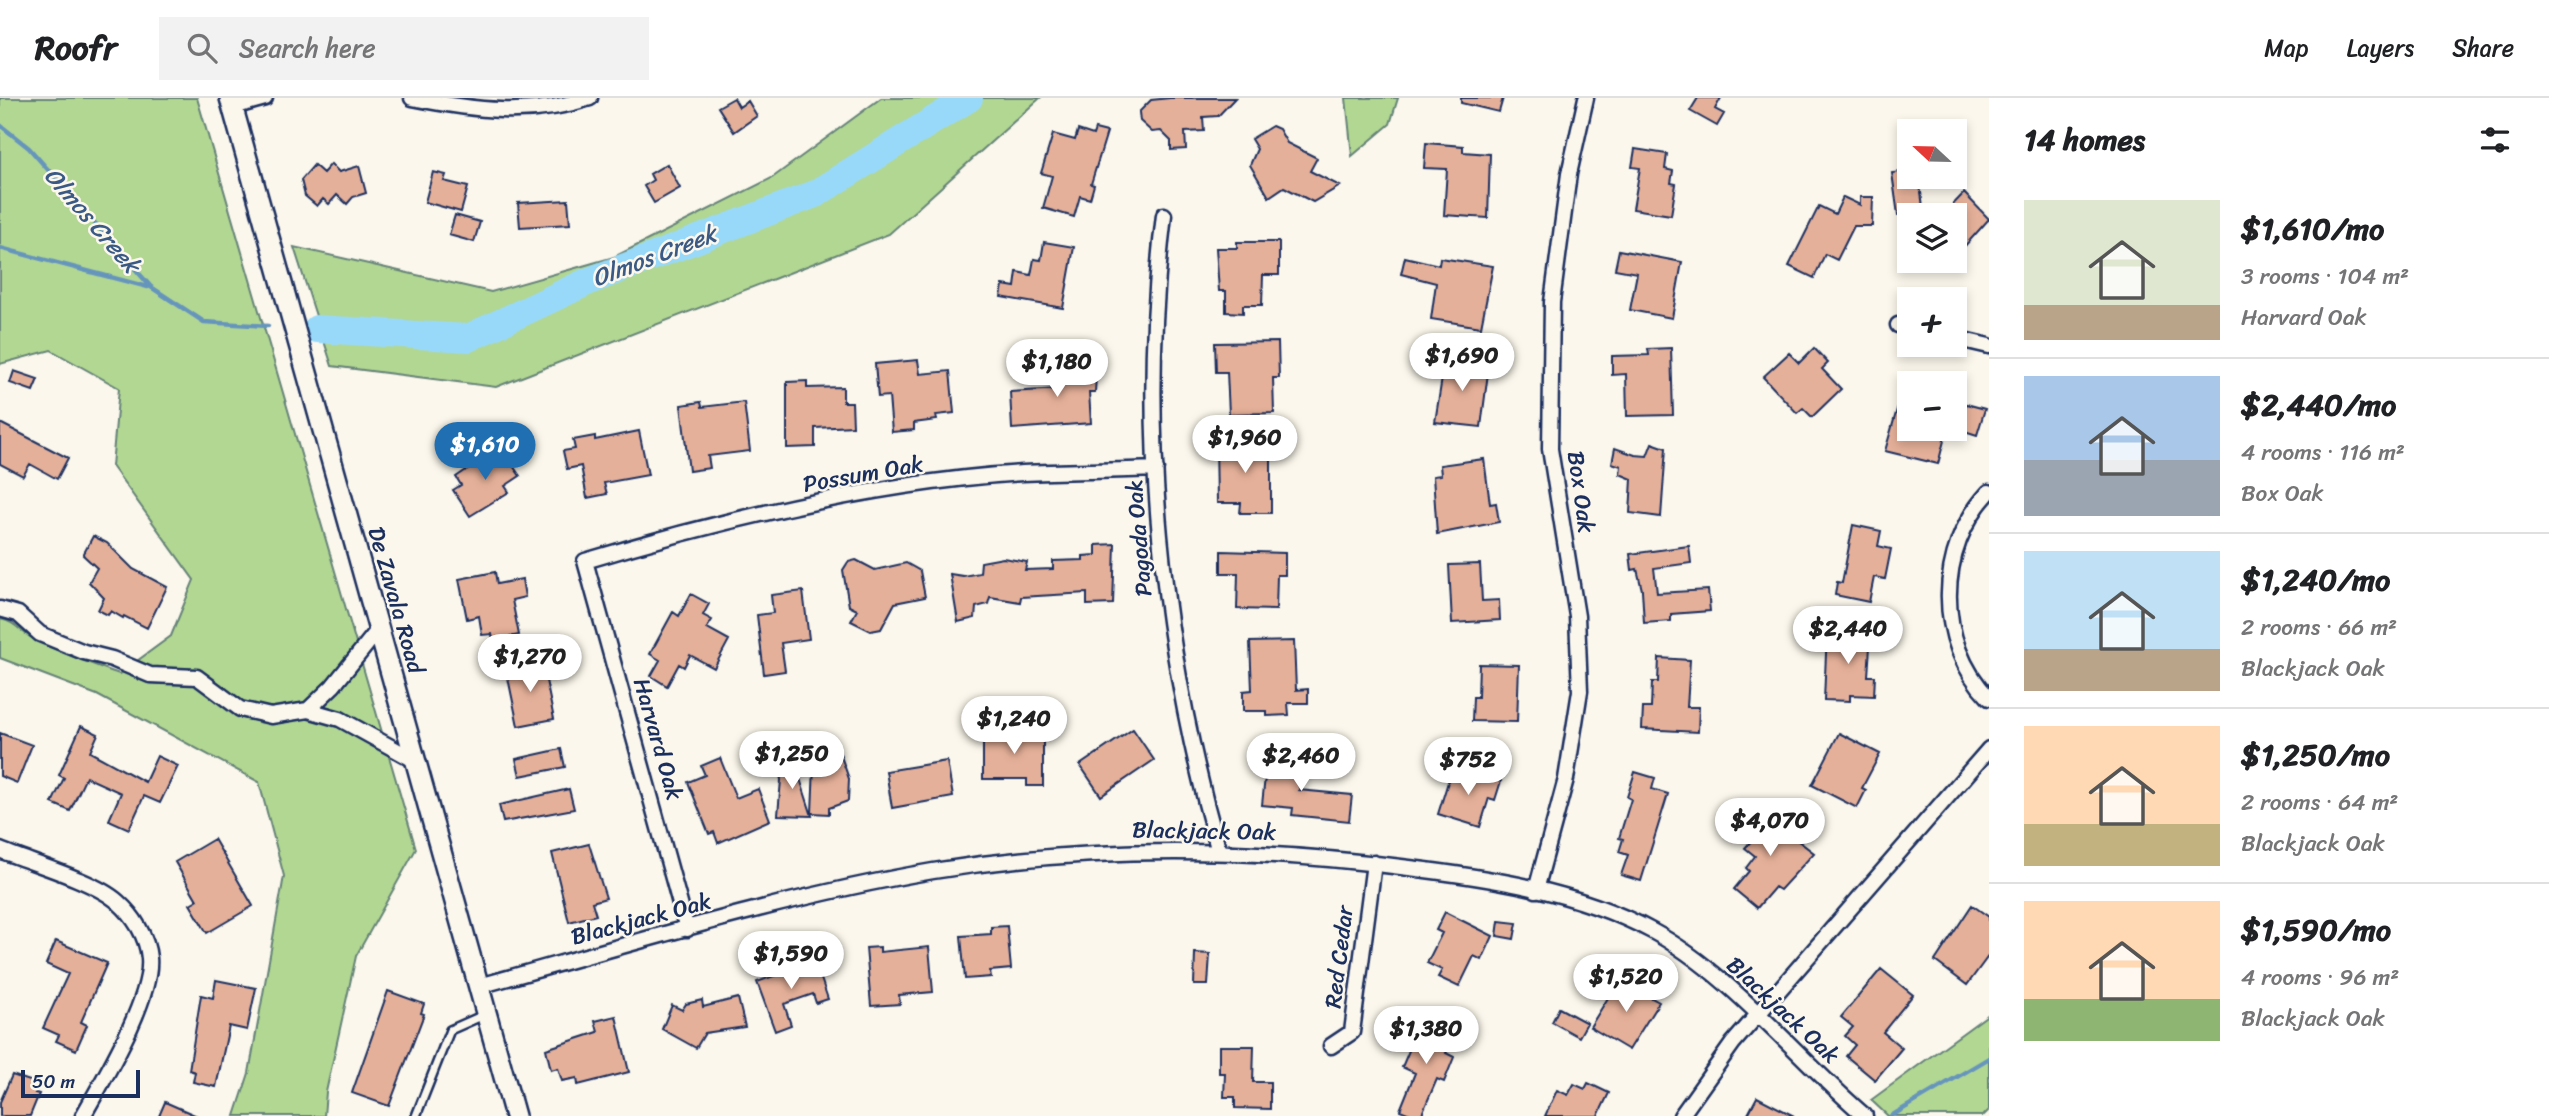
<!DOCTYPE html>
<html lang="en">
<head>
<meta charset="utf-8">
<style>
	:root { --surface:#fff; --page:#f2f2f2; --text:#202124; --muted:#757577; --line:#e0e0e0; --accent:#1f6fb2 }
	body { margin:0; font-family:Sriracha,sans-serif; background:var(--page); color:var(--text); height:100vh; display:flex; flex-direction:column; font-size:26px; white-space:nowrap }
	* { box-sizing:border-box; margin:0 }
	p { font-size:23px; color:var(--muted) }
	.icon { flex:none; width:38px; height:38px; fill:none; stroke:currentColor; stroke-width:2; stroke-linecap:round; stroke-linejoin:round }
	.map { position:relative; flex:1; overflow:hidden }
	.details { display:flex; flex-direction:column; background:var(--surface); width:560px }
	.details>* { flex:none }
	.needle { width:46px; rotate:292deg }
	.controls { position:absolute; left:1897px; top:21px; display:grid; gap:14px }
	.controls a { display:grid; place-items:center; width:70px; height:70px; border-radius:0px; background:var(--surface); box-shadow:0 4px 10px #0003; font-size:35px }
	.scale { position:absolute; left:21px; bottom:18px; width:119px; box-sizing:border-box; padding-left:7px; border:4px solid #1b2f5e; border-top:0; font-size:19px; line-height:24px; white-space:nowrap; color:#1b2f5e; -webkit-text-stroke:5px #fbf7ec; paint-order:stroke }
	.price { position:absolute; translate:-50% -60px; padding:0 16px; border-radius:24px; background:#fff; color:#222; font-size:23px; line-height:46px; filter:drop-shadow(0 2px 4px #0008) }
	.price::after { content:''; position:absolute; left:50%; top:42px; width:21px; height:16px; margin-left:-10px; background:inherit; clip-path:polygon(0 0,100% 0,50% 100%) }
	.price.on { background:var(--accent); color:#fff }
	ul { padding:0; list-style:none }
	li { display:flex; align-items:center; gap:21px; height:175px; padding:0 35px }
	li+li { border-top:2px solid var(--line) }
	li span { display:grid; place-items:center; flex:none; width:196px; height:140px; border-radius:0px; color:#555 }
	li>.icon { margin-inline-start:auto }
	span .icon { width:84px; height:84px; fill:#fffc; stroke-width:1 }
	li b { font-size:30px }
	h2 { display:flex; justify-content:space-between; align-items:center; height:84px; padding:0 35px; font-size:30px }
	header { display:flex; align-items:center; gap:42px; box-sizing:border-box; height:98px; padding:0 35px; background:var(--surface); border-bottom:2px solid var(--line) }
	header strong { font-size:33px }
	nav { display:flex; gap:38px; margin-inline-start:auto; font-size:24px }
	.search { width:490px; height:63px; background:var(--page); display:flex; align-items:center; gap:18px; box-sizing:border-box; padding:0 24px; border-radius:0px; color:var(--muted); font-size:26px }
	main { display:flex; flex:1; min-height:0 }
	.map>svg:first-child { display:block }
	.green { fill:#b2d792; stroke:#668378; stroke-width:2 }
	.lines { fill:none; stroke-linecap:round; stroke-linejoin:round }
	.stream { stroke:#6695bc; stroke-width:4.5 }
	.river { stroke:#98d9fa; stroke-width:28 }
	.building { fill:#e5b099; stroke:#1b2f5e; stroke-width:2 }
	.service-casing { stroke:#1b2f5e; stroke-width:12 }
	.minor-casing { stroke:#1b2f5e; stroke-width:19 }
	.secondary-casing { stroke:#1b2f5e; stroke-width:24 }
	.service { stroke:#fbf7ec; stroke-width:7 }
	.minor { stroke:#fbf7ec; stroke-width:14 }
	.secondary { stroke:#fbf7ec; stroke-width:19 }
	.labels { text-anchor:middle; dominant-baseline:central; stroke-width:5; stroke-linejoin:round; paint-order:stroke }
	.street-label { font-size:23px; fill:#1b2f5e; stroke:#fbf7ec }
	.water-label { font-size:24px; font-style:italic; fill:#3a5a85; stroke:#fbf7ec }
</style>
</head>
<body>
<header>
<strong>Roofr</strong>
<div class="search"><svg class="icon" aria-label="search" viewBox="0 0 24 24"><circle cx="10" cy="10" r="6"/><path d="M15 15l6 6"/></svg>Search here</div>
<nav><a>Map</a><a>Layers</a><a>Share</a></nav>
</header>
<main>
<div class="map">
<svg width="1989" height="1018" viewBox="0 0 1989 1018">
	<rect width="100%" height="100%" fill="#fbf7ec"/>
	<filter id="ink" filterUnits="userSpaceOnUse"><feTurbulence type="fractalNoise" baseFrequency=".0143" numOctaves="2"/><feDisplacementMap in="SourceGraphic" scale="14" xChannelSelector="R" yChannelSelector="G"/><feConvolveMatrix kernelMatrix="1 2 1 2 8 2 1 2 1" color-interpolation-filters="sRGB"/></filter>
	<g filter="url(#ink)">
		<path class="green" d="M0,0H197L416,751L356,858L326,994L324,1018H235L249,975L284,778L259,684L97,597L0,560V521C14,523 21,534 32,540C60,555 90,565 119,576L171,538L194,482L112,368L119,290L51,252L0,266Z
			M881,0H1040L889,136L496,289L332,268L294,149L491,194L614,159L772,80Z
			M1346,0H1398L1390,26L1352,58Z
			M1989,916V1012L1983,1018H1888L1871,1002Z"/>
		<g class="lines">
			<path class="stream" d="M0,27L29,50L151,189L204,224L268,228
				M0,150L148,189
				M1891,1018L1989,960"/>
			<path class="river" d="M317,231L468,240L589,183L815,96L969,0"/>
		</g>
		<path class="building" d="M734,0L739,9L748,3L757,18L734,34L718,9Z
			M1170,0H1235L1218,18L1203,19L1204,33L1185,34L1186,51L1171,52V43L1161,33L1152,34L1140,23L1139,14L1151,2Z
			M1461,0H1503L1499,14L1461,5Z
			M1698,0H1721L1715,11L1724,16L1717,28L1690,13Z
			M1272,28L1279,31L1287,45L1317,60L1310,73L1340,88L1313,104L1284,89L1269,99L1250,67L1257,51L1251,41Z
			M1095,31L1107,34L1091,86L1094,87L1090,101L1080,98L1074,119L1043,110L1052,78L1041,75L1053,36L1075,42L1078,32L1093,37Z
			M1426,45L1463,48V54L1490,56L1488,120L1444,117L1447,71L1424,70Z
			M1635,51L1667,56L1665,71L1673,73L1671,85L1676,86L1671,117L1633,111L1640,70L1632,69Z
			M331,66L339,74L359,68L366,95L353,99L347,106L337,97L329,106L323,101L317,108L305,98L301,82L314,67L323,75Z
			M667,66L680,90L654,105L644,88L653,82L650,76Z
			M1909,73V79H1919L1924,117H1898L1892,75Z
			M433,74L446,77L444,83L468,89L461,114L425,104Z
			M1964,95L1989,121L1955,159V117H1943Z
			M1843,99L1860,107V99H1873L1872,128H1854L1837,162L1825,156L1814,180L1789,168L1819,108L1835,116Z
			M568,102L570,126L520,129L518,105Z
			M455,117L480,124L474,144L449,137Z
			M1044,144L1074,149L1063,210L1001,199L1003,187L1015,189L1017,174L1031,177L1034,161L1041,162Z
			M1237,144H1279V177H1263L1262,207H1243V215L1226,214V193H1219L1216,150H1237Z
			M1619,152L1682,164L1672,220L1630,212L1637,175L1615,171Z
			M1405,159L1439,167L1440,160L1493,168L1481,229L1431,221L1436,185L1401,176Z
			M1278,244L1279,280H1273L1274,315L1229,316L1227,274H1216L1215,245Z
			M1671,250L1673,317L1627,318L1626,276L1612,277V258L1649,257L1648,251Z
			M1814,250L1828,265L1822,271L1841,291L1812,319L1803,310L1797,315L1763,279L1789,255L1799,265Z
			M1445,261L1489,267L1481,329L1435,324Z
			M918,262L920,276L950,273L954,315L936,317L937,322L914,325V332L892,334L889,298L878,299L875,266Z
			M1097,263L1095,294H1089L1091,325L1012,331L1010,294L1058,291L1056,266Z
			M14,273L38,281L33,293L10,285Z
			M807,283V290L843,289V304H852L853,328L815,330V349L787,350V284Z
			M1955,303L1985,311L1977,337L1955,330Z
			M701,304L702,309L744,304L750,353L708,358L710,370L689,373L681,307Z
			M1898,308L1909,311V331H1947L1938,366L1885,353Z
			M0,325L68,360L57,381L30,366L23,378L0,366Z
			M639,333L648,377L604,385L607,396L587,400L581,368L567,371L563,353L575,351L573,342L595,338V342Z
			M1216,343L1276,344L1275,358H1271V415H1240L1241,405H1217Z
			M1652,345L1666,350L1661,419L1630,415L1632,381L1620,376L1621,368L1612,365L1615,350L1635,357L1647,358Z
			M500,349L520,378L505,388L509,394L470,418L453,392L461,387L456,379Z
			M1484,361L1490,406L1496,405L1499,424L1437,436L1433,378L1441,377L1440,367Z
			M1853,427L1881,433L1878,448L1891,451L1885,481L1874,479L1869,504L1835,497L1837,484L1842,485Z
			M93,438L107,445L133,471L167,489L147,530L124,518L123,520L111,513L108,517L98,512L104,500L89,484L97,470L83,457Z
			M1115,446L1113,506L1087,507V495L1021,499L1020,504L990,499L988,506L976,509L975,520L958,524L950,476L963,478L980,475L981,464L1003,460L1027,464L1025,472L1053,471V463L1083,462V458L1096,457V447Z
			M1689,448L1691,465L1654,470L1657,495L1708,492L1710,513L1671,516V523L1644,525L1642,492L1637,471L1632,472L1630,456Z
			M1221,453L1285,455V477H1277L1276,512L1237,511L1238,475H1221Z
			M856,462L875,472L906,465L920,473L925,499L895,505L881,531L871,533L851,523L857,512L849,508L843,472L848,464Z
			M1480,466L1482,503L1499,502L1500,522L1452,525L1449,467Z
			M495,474L497,486L522,481L525,499L512,502L519,537L493,542L492,536L482,537L479,518L467,521L459,481Z
			M803,493L809,541L781,545L785,573L764,576L757,517L773,515L771,497Z
			M691,496L709,506L703,517L712,522L707,530L729,542L714,570L690,557L684,569L679,566L667,588L651,578L660,562L650,556L673,514L679,518Z
			M1827,532L1871,534L1868,578H1875L1874,598L1850,597V603L1824,602Z
			M1294,543L1296,592L1308,591V605H1288L1289,617L1267,618V613H1243V593L1252,592L1250,544Z
			M1659,560L1690,562L1687,609H1699L1698,634L1642,631L1643,610H1651L1652,584H1658Z
			M542,563L554,621L518,628L506,570Z
			M1479,566L1519,567L1517,624L1472,623L1473,599H1478Z
			M81,628L98,636L90,654L145,684L157,658L178,668L160,705L144,698L129,731L109,722L121,695L86,679L70,713L52,705L64,680L59,677Z
			M1133,631L1154,662L1101,698L1080,667Z
			M1043,633V688H1027V681H983V634Z
			M0,635L32,647L17,685L0,678Z
			M1839,635L1880,656L1862,690L1866,692L1857,710L1812,687Z
			M827,640L835,641L849,681L848,703L829,710V716L812,715L815,644Z
			M561,651L565,669L520,678L516,661Z
			M793,659L812,718L778,717L781,682L778,664Z
			M720,660L736,700L758,691L770,722L718,745L714,734L709,736L688,684L705,677L701,668Z
			M1267,660L1302,663L1299,692L1352,697L1349,723L1292,717L1293,710L1262,707Z
			M947,663L953,699L892,710L886,673Z
			M1452,671L1467,676L1469,672L1501,683L1495,702L1489,700L1480,729L1438,716Z
			M1635,674L1655,680L1652,691L1668,696L1641,783L1621,777L1628,757L1619,754L1623,741L1619,740L1631,701L1627,699Z
			M569,691L574,711L503,724L499,707Z
			M1750,705L1768,715L1767,719L1814,755L1780,792L1775,789L1757,810L1734,791L1749,773L1746,770L1755,758L1745,750L1762,731L1741,719Z
			M214,741L253,808L207,835L190,806L197,802L175,764Z
			M589,746L606,800L592,804L596,817L569,824L552,755Z
			M1972,807L1989,819V857L1967,887L1935,863Z
			M1445,814L1493,838L1482,862L1474,858L1459,889L1438,879L1442,872L1427,865L1442,835L1436,832Z
			M1499,823L1517,825L1514,841L1497,838Z
			M1007,828L1011,871L990,873L991,879L965,881L961,838L991,836V829Z
			M56,843L107,865L81,924L87,927L76,952L56,943L59,937L43,930L68,876L46,866Z
			M880,849V854L929,849L933,894L899,897L900,906L871,908L866,850Z
			M1195,855L1210,856L1208,887H1194Z
			M815,863L828,901L816,905L813,896L784,906L791,927L775,933L757,884Z
			M1881,871L1913,897L1883,934L1902,950L1875,982L1846,958L1855,947L1845,938L1853,929L1841,919Z
			M1637,879L1657,891L1652,900L1659,904L1629,952L1590,929L1614,890L1626,897Z
			M216,882L256,890L247,932L229,928L216,989L193,984L195,974L189,972L201,897L213,900Z
			M388,893L424,906L421,915L424,916L389,1008L352,995Z
			M738,900L745,929L705,935L696,950L662,931L672,907L682,912L686,906L702,902L703,909Z
			M1559,910L1587,925L1579,939L1552,924Z
			M616,918L629,974L578,987L577,980L562,983L558,970L551,972L546,951L598,934L595,923Z
			M1421,924L1454,937L1446,955L1454,959L1444,984L1437,981L1421,1018H1415L1400,1012L1415,975L1402,969Z
			M1219,948H1254L1253,984H1270V1011L1235,1010V999H1224L1225,975H1219Z
			M12,977L39,986L35,995L39,996L30,1018H0V1004Z
			M1588,985L1609,995L1598,1018H1545L1557,992L1568,997L1574,986L1585,991Z
			M1757,999L1794,1018H1747Z
			M165,1004L197,1018H159Z"/>
		<g class="lines">
			<defs>
				<path id="service" d="M416,1018L450,932L486,916"/>
				<path id="minor" d="M412,0C473,12 530,20 590,0
					M233,9L265,0
					M1164,117C1138,330 1161,548 1219,754
					M1898,227L1909,230
					M1955,240L1989,248
					M1989,394C1936,451 1935,544 1989,600
					M0,511L18,516L40,536L84,554L112,561L150,577L197,579L240,611L271,618L308,612L340,621L416,663
					M308,612L333,588L379,531
					M0,752C31,765 95,783 118,804C134,818 147,839 149,860C153,900 103,982 83,1018
					M1536,792L1566,681L1580,593L1577,518L1550,351L1552,204L1569,76L1586,0
					M687,831L585,463C721,422 881,384 1023,375C1067,373 1111,373 1156,371
					M479,888C629,847 780,799 933,773C1088,748 1246,749 1401,769C1486,779 1576,792 1652,833C1730,875 1797,960 1865,1018
					M1331,948L1352,934L1374,765
					M1681,1018L1733,945L1989,651"/>
				<path id="secondary" d="M230,0L515,1018"/>
			</defs>
			<use href="#service" class="service-casing"/>
			<use href="#minor" class="minor-casing"/>
			<use href="#secondary" class="secondary-casing"/>
			<use href="#service" class="service"/>
			<use href="#minor" class="minor"/>
			<use href="#secondary" class="secondary"/>
		</g>
	</g>
	<g class="labels">
		<g class="street-label">
			<text transform="translate(863 376) rotate(-10)">Possum Oak</text>
			<text transform="translate(1581 394) rotate(82)">Box Oak</text>
			<text transform="translate(1139 440) rotate(-95)">Pagoda Oak</text>
			<text transform="translate(396 502) rotate(74)">De Zavala Road</text>
			<text transform="translate(658 641) rotate(74)">Harvard Oak</text>
			<text transform="translate(1204 733) rotate(1)">Blackjack Oak</text>
			<text transform="translate(641 821) rotate(-15)">Blackjack Oak</text>
			<text transform="translate(1339 859) rotate(-83)">Red Cedar</text>
			<text transform="translate(1783 912) rotate(43)">Blackjack Oak</text>
		</g>
		<g class="water-label">
			<text transform="translate(92 122) rotate(49)">Olmos Creek</text>
			<text transform="translate(654 158) rotate(-21)">Olmos Creek</text>
		</g>
	</g>
</svg>
<div class="controls">
<a><svg class="needle" viewBox="-14 -14 28 28"><path d="M0-13l5 13h-10z" fill="#e53935"/><path d="M0 13l5-13h-10z" fill="#757577"/></svg></a>
<a><svg class="icon" aria-label="layers" viewBox="0 0 24 24"><path d="M12 4l9 5-9 5-9-5zM3 14l9 5 9-5"/></svg></a>
<a>+</a>
<a>−</a>
</div>
<div class="scale">50 m</div>
<b class="price" style="left:1462px;top:295px">$1,690</b>
<b class="price" style="left:1057px;top:301px">$1,180</b>
<b class="price" style="left:1245px;top:377px">$1,960</b>
<b class="price on" style="left:485px;top:384px">$1,610</b>
<b class="price" style="left:1848px;top:568px">$2,440</b>
<b class="price" style="left:530px;top:596px">$1,270</b>
<b class="price" style="left:1014px;top:658px">$1,240</b>
<b class="price" style="left:792px;top:693px">$1,250</b>
<b class="price" style="left:1301px;top:695px">$2,460</b>
<b class="price" style="left:1468px;top:699px">$752</b>
<b class="price" style="left:1770px;top:760px">$4,070</b>
<b class="price" style="left:791px;top:893px">$1,590</b>
<b class="price" style="left:1626px;top:916px">$1,520</b>
<b class="price" style="left:1426px;top:968px">$1,380</b>
</div>
<section class="details">
<h2>14 homes<svg class="icon" aria-label="filters" viewBox="0 0 24 24"><path d="M4 7h16M4 17h16"/><circle cx="9" cy="7" r="2"/><circle cx="15" cy="17" r="2"/></svg></h2>
<ul>
<li><span style="background:linear-gradient(#dfe7d0 75%,#b9a48a 0)"><svg class="icon" aria-label="home" viewBox="0 0 24 24"><path d="M3 11l9-7 9 7M6 9v11h12V9"/></svg></span><div><b>$1,610/mo</b><p>3 rooms · 104 m²</p><p>Harvard Oak</p></div></li>
<li><span style="background:linear-gradient(#a9c7e8 60%,#9aa5b1 0)"><svg class="icon" aria-label="home" viewBox="0 0 24 24"><path d="M3 11l9-7 9 7M6 9v11h12V9"/></svg></span><div><b>$2,440/mo</b><p>4 rooms · 116 m²</p><p>Box Oak</p></div></li>
<li><span style="background:linear-gradient(#bfe0f5 70%,#b9a48a 0)"><svg class="icon" aria-label="home" viewBox="0 0 24 24"><path d="M3 11l9-7 9 7M6 9v11h12V9"/></svg></span><div><b>$1,240/mo</b><p>2 rooms · 66 m²</p><p>Blackjack Oak</p></div></li>
<li><span style="background:linear-gradient(#ffd9b3 70%,#c2b280 0)"><svg class="icon" aria-label="home" viewBox="0 0 24 24"><path d="M3 11l9-7 9 7M6 9v11h12V9"/></svg></span><div><b>$1,250/mo</b><p>2 rooms · 64 m²</p><p>Blackjack Oak</p></div></li>
<li><span style="background:linear-gradient(#ffd9b3 70%,#8fb573 0)"><svg class="icon" aria-label="home" viewBox="0 0 24 24"><path d="M3 11l9-7 9 7M6 9v11h12V9"/></svg></span><div><b>$1,590/mo</b><p>4 rooms · 96 m²</p><p>Blackjack Oak</p></div></li>
</ul>
</section>
</main>
</body>
</html>
